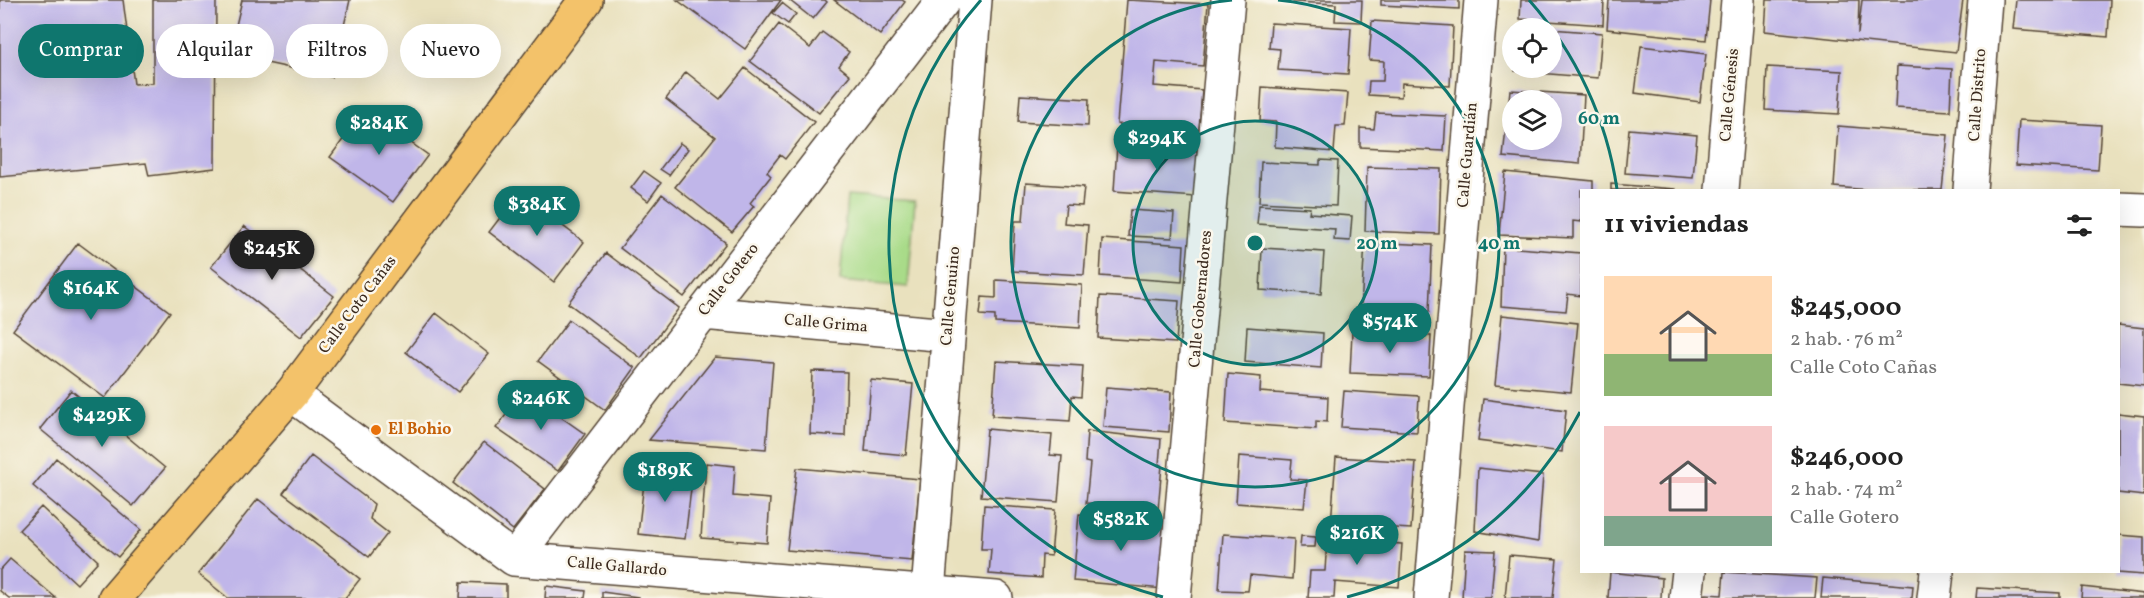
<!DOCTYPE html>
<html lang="es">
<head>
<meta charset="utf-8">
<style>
	:root { --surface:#fff; --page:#f2f2f2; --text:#222; --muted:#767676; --accent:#0f766e }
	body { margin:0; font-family:Vollkorn,serif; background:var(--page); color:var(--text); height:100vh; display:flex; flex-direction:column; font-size:22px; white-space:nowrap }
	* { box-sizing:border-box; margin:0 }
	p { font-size:20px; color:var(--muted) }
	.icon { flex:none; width:33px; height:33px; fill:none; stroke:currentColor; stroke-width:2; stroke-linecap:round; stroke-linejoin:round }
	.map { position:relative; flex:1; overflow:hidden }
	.side { position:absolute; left:1580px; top:189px; width:540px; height:384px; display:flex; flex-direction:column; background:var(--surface); border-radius:0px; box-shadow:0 6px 24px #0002 }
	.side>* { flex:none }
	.guide { position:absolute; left:18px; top:24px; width:570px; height:54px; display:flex; gap:12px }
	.tools { position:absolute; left:1502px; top:18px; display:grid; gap:12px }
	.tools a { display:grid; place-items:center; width:60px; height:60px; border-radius:50%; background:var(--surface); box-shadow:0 6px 24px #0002; font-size:30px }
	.price { position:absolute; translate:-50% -51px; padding:0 14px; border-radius:21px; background:var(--accent); color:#fff; font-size:20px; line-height:39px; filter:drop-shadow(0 2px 3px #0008) }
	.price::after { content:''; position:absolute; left:50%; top:36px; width:18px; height:14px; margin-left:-9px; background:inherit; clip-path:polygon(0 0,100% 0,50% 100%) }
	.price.active { background:#222; color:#fff }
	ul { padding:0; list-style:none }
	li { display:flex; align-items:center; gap:18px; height:150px; padding:0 24px }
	li span { display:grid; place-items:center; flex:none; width:168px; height:120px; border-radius:0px; color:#555 }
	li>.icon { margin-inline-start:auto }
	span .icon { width:72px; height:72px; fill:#fffc; stroke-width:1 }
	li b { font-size:26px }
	h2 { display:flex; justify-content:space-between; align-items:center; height:72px; padding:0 24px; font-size:26px }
	.tag { padding:0 21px; border-radius:27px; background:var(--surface); box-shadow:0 6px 24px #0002; font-size:21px; line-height:54px }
	.tag.active { background:var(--accent); color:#fff }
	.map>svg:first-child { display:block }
	.green { fill:#a9db89; stroke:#728254; stroke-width:1.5 }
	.building { fill:#c0b6e9; fill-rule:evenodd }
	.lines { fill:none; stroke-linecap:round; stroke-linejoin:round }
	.street-casing { stroke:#554536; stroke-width:36 }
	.primary-casing { stroke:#554536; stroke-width:36 }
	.street { stroke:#fff; stroke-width:33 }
	.primary { stroke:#f3c26a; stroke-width:33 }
	.ring { fill:none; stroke:#0f766e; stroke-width:3 }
	.food-dot { fill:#e8710a; stroke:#fbf7ec; stroke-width:2 }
	.labels { text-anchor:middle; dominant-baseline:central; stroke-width:5; stroke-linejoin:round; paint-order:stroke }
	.street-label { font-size:16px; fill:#3b2a1e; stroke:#fbf7ec }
	.food-label { font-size:16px; font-weight:bold; fill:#c56008; stroke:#fbf7ec; text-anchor:start }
	.centre { fill:#0f766e; stroke:#fbf7ec; stroke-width:3 }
	.ring-label { font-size:18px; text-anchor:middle; font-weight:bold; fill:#0f766e; stroke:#fbf7ec; stroke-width:5; stroke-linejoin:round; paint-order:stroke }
</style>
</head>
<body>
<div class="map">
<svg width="2144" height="598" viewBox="0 0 2144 598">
	<rect width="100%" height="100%" fill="#fbf7ec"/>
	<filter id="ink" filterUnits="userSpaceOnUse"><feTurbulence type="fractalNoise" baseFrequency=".0167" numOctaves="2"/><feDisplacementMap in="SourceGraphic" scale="12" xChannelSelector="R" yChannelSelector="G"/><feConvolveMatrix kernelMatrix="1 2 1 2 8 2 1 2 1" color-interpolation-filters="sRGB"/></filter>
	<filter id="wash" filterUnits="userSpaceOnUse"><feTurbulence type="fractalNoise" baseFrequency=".008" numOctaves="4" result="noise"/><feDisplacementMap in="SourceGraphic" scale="24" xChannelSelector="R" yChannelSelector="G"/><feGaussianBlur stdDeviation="1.35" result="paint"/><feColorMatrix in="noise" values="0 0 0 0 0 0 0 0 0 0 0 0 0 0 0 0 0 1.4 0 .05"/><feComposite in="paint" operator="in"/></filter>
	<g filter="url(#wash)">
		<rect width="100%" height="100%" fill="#e9e1be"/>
		<path class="green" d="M847,196L915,201L908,287L840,281Z"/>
		<g id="blocks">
			<path class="building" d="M0,0H123L134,84L153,83V0H216L215,168L149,176L146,163L0,177Z
				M242,0H350L332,77L229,55Z
				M677,0H781L745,49Z
				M789,0H825L827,2L813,19Z
				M834,0H902L905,2L880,35Z
				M1127,0L1208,4L1203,66L1156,62L1154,86L1202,90L1199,130L1117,124Z
				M1293,0H1362L1361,22L1335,21L1336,4L1293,2Z
				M1381,0H1459V9L1381,5Z
				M1521,0H1604L1603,25L1520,19Z
				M1609,0H1710L1706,40L1607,29Z
				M1767,0H1859L1858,34L1862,0H1963L1956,52L1765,31Z
				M2016,0H2110L2108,37L2013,29Z
				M782,3L796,14L788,24L773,13Z
				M1372,21L1453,26L1450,86L1402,83L1401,97L1368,95L1369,81H1383L1384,61L1369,60Z
				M1271,23L1351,28L1348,74L1278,70L1280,49L1269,48Z
				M779,24L810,48L822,32L849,52L839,66L850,75L819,113L750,61Z
				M1551,29L1602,33L1598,78L1515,71L1516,68H1551Z
				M1641,46L1706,54L1700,102L1635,93Z
				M1897,66L1952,69L1950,111L1895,108Z
				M1767,67L1842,71L1839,114L1765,110Z
				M745,68L814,122L785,159L780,155L767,172L771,176L750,203L754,206L732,232L675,187L715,137L666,99L686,72L720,99Z
				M1262,87L1348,93L1345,126H1336L1334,152L1275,147L1276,122L1260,121Z
				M1510,90L1584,95L1580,164L1503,157ZM1512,100H1551V140H1512Z
				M1020,95L1089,99L1088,126L1018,122Z
				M365,110L428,155L393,202L330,157Z
				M1376,113L1446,116L1444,151L1360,147V128L1374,129Z
				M2019,120L2101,125L2098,170L2016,165Z
				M1838,126L1948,135L1942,190H1870L1834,187Z
				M1629,129L1697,135L1693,178L1625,173Z
				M680,143L688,149L669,175L660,169Z
				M1117,145L1200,151L1196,197L1114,191Z
				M1320,160L1338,161L1336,206L1259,202L1261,162L1320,165Z
				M1367,167L1441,169L1439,234L1365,231Z
				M644,171L661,183L648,201L631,188Z
				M1505,172L1593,181V190H1581V222L1573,221V238L1499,235Z
				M1026,183L1084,187L1082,206L1066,205L1064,223L1088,225L1084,275L1012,271L1015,221H1023Z
				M1611,184L1675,189V190H1611Z
				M519,193L584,242L554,282L489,232Z
				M662,194L726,243L684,297L620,248Z
				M1259,205L1310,208L1309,213L1352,216L1350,241L1334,240L1335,229L1257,224Z
				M1130,210L1174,213L1172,238L1128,236Z
				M244,226L334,296L301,337L211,267Z
				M1102,239L1184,245L1182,282L1100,276Z
				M1365,242L1432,245L1429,312L1361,308Z
				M78,243L170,312L105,398L13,330Z
				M1503,247L1581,253V296L1568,294L1566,311L1501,306Z
				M1262,248L1324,252L1321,294L1260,290Z
				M606,253L679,308L641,358L568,303Z
				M996,280L1082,285L1080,328L995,323V316L980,315L982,297L996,298Z
				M1100,296L1179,301L1176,343L1098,338Z
				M436,313L489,354L458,392L406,352Z
				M1502,315L1578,323L1571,392L1495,385Z
				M569,320L635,368L605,410L538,361Z
				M2118,325L2144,328V386L2118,383Z
				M1247,327L1323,333L1321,368L1245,362Z
				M1352,332L1431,336L1429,376L1350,373Z
				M715,357L773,362L766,449L649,440Z
				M996,361L1083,366L1081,397L1072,396L1070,421L992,416Z
				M812,371L847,372L845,436L810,434Z
				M1228,374L1261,377L1260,392L1328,397L1327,422L1316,421V429L1225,423Z
				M871,380L913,384L906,455L865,451Z
				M1106,387L1171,392L1169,432L1103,427Z
				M71,390L165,468L133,506L40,429Z
				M524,391L585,434L558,471L496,428Z
				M1344,391L1419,396L1417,432L1341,427Z
				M1483,399L1566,410L1562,452L1478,441Z
				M2118,413L2144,416V496L2118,493Z
				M987,429L1052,435L1050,455L1062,456L1058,502L981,496Z
				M1087,431L1161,439L1159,465H1162L1158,510L1086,503L1090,463L1085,462Z
				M484,442L545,489L513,530L453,483Z
				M311,456L374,504L370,519L388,533L369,557L283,493Z
				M1239,456L1292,460L1290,479L1307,480L1304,508L1236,503Z
				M1336,457L1416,462L1411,529L1331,524Z
				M56,458L141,530L118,557L33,486Z
				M706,463L735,466L733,496L770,499L767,543L701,538Z
				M646,466L693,472L685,539L638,534Z
				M797,468L920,479L912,561L787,550Z
				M1478,468L1543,475L1538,542L1475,531Z
				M258,499L360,579L345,598H228L198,574Z
				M984,505L1055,510L1051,556L1042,555L1041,578L989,574L991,549H981Z
				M41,507L98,561L77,584L19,530Z
				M1079,514L1169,522L1164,589L1073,581Z
				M1223,534L1294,539L1292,579L1250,575L1248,591L1219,590Z
				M2118,535L2144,537V575L2118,573Z
				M1301,536L1316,537L1315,547H1300Z
				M1327,539L1402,544L1399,587L1335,582L1334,598H1308L1310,571H1325Z
				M1465,550L1495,551L1491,598H1462Z
				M1509,555L1557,559L1553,598H1505Z
				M10,559L56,598H9L0,591V570Z
				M1610,572L1662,578L1661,598H1608Z
				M1724,572L1817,578L1815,598H1705L1706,594L1722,595Z
				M1823,578L1913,586L1912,598H1821Z
				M461,582L506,584V598H460Z
				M546,586L586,591L585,598H545Z
				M2082,587L2144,594V598H2081Z
				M1977,588L2060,593V598H1976Z
				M602,592L638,597V598H602Z"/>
		</g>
	</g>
	<g filter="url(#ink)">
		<use href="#blocks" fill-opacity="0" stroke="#554536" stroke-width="1.5"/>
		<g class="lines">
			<defs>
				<path id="street" d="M1722,190L1738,0
					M1970,190L1985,0
					M2118,209L2144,210
					M703,313L948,335
					M291,394L514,559L996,598
					M514,559L944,0
					M928,592L975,0
					M1174,598L1228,0
					M1431,598L1481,0
					M1686,598L1689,572
					M1934,598L1937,572"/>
				<path id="primary" d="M115,598L291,394L586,0"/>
			</defs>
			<use href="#street" class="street-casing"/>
			<use href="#primary" class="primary-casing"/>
			<use href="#street" class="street"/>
			<use href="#primary" class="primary"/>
		</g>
	</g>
	<circle cx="1255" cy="243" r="122" fill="#0f766e" fill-opacity=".12"/>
	<g class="ring">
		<circle cx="1255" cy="243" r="122"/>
		<path d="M1278 0A244 244 0 1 1 1232 0"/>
		<path d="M1580 412A366 366 0 0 1 1347 597M1163 597A366 366 0 0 1 981 0M1529 0A366 366 0 0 1 1617 189"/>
	</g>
	<circle class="food-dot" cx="376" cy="430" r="6"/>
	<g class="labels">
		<g class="street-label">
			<text transform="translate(1730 95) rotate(-85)">Calle Génesis</text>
			<text transform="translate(1978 95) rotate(-86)">Calle Distrito</text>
			<text transform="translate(1468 155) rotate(-85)">Calle Guardián</text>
			<text transform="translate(729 280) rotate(-52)">Calle Gotero</text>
			<text transform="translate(951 296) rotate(-85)">Calle Genuino</text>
			<text transform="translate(1201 299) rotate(-85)">Calle Gobernadores</text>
			<text transform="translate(358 305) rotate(-53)">Calle Coto Cañas</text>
			<text transform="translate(826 324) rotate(5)">Calle Grima</text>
			<text transform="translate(617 567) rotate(5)">Calle Gallardo</text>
		</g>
		<g class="food-label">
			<text x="388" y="430">El Bohio</text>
		</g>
	</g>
	<circle cx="1255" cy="243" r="9" class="centre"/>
	<g class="ring-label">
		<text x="1599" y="124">60 m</text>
		<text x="1377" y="249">20 m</text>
		<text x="1499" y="249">40 m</text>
	</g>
</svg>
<div class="tools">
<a><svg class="icon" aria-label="locate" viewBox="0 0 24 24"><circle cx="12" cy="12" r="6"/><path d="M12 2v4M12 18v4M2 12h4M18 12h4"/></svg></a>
<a><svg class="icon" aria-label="layers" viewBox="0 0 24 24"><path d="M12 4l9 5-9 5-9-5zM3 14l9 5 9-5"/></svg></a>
</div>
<b class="price" style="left:379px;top:156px">$284K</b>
<b class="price" style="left:1157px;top:171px">$294K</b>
<b class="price" style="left:537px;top:237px">$384K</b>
<b class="price active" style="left:272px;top:281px">$245K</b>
<b class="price" style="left:91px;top:321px">$164K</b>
<b class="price" style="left:1390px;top:354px">$574K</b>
<b class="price" style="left:541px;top:431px">$246K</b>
<b class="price" style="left:102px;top:448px">$429K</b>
<b class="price" style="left:665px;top:503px">$189K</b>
<b class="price" style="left:1121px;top:552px">$582K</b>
<b class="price" style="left:1357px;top:566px">$216K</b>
<div class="guide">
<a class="tag active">Comprar</a>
<a class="tag">Alquilar</a>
<a class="tag">Filtros</a>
<a class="tag">Nuevo</a>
</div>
<section class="side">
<h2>11 viviendas<svg class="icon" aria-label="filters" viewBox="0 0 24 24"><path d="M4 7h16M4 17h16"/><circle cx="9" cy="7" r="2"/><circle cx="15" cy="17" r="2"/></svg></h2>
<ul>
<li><span style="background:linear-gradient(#ffd9b3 65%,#8fb573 0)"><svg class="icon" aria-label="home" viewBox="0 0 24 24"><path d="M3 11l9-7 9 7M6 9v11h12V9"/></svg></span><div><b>$245,000</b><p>2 hab. · 76 m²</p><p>Calle Coto Cañas</p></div></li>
<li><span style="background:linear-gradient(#f6c9c9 75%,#7fa58c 0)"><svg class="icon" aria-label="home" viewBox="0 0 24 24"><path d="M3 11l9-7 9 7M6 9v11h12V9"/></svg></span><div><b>$246,000</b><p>2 hab. · 74 m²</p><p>Calle Gotero</p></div></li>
</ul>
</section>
</div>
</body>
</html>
